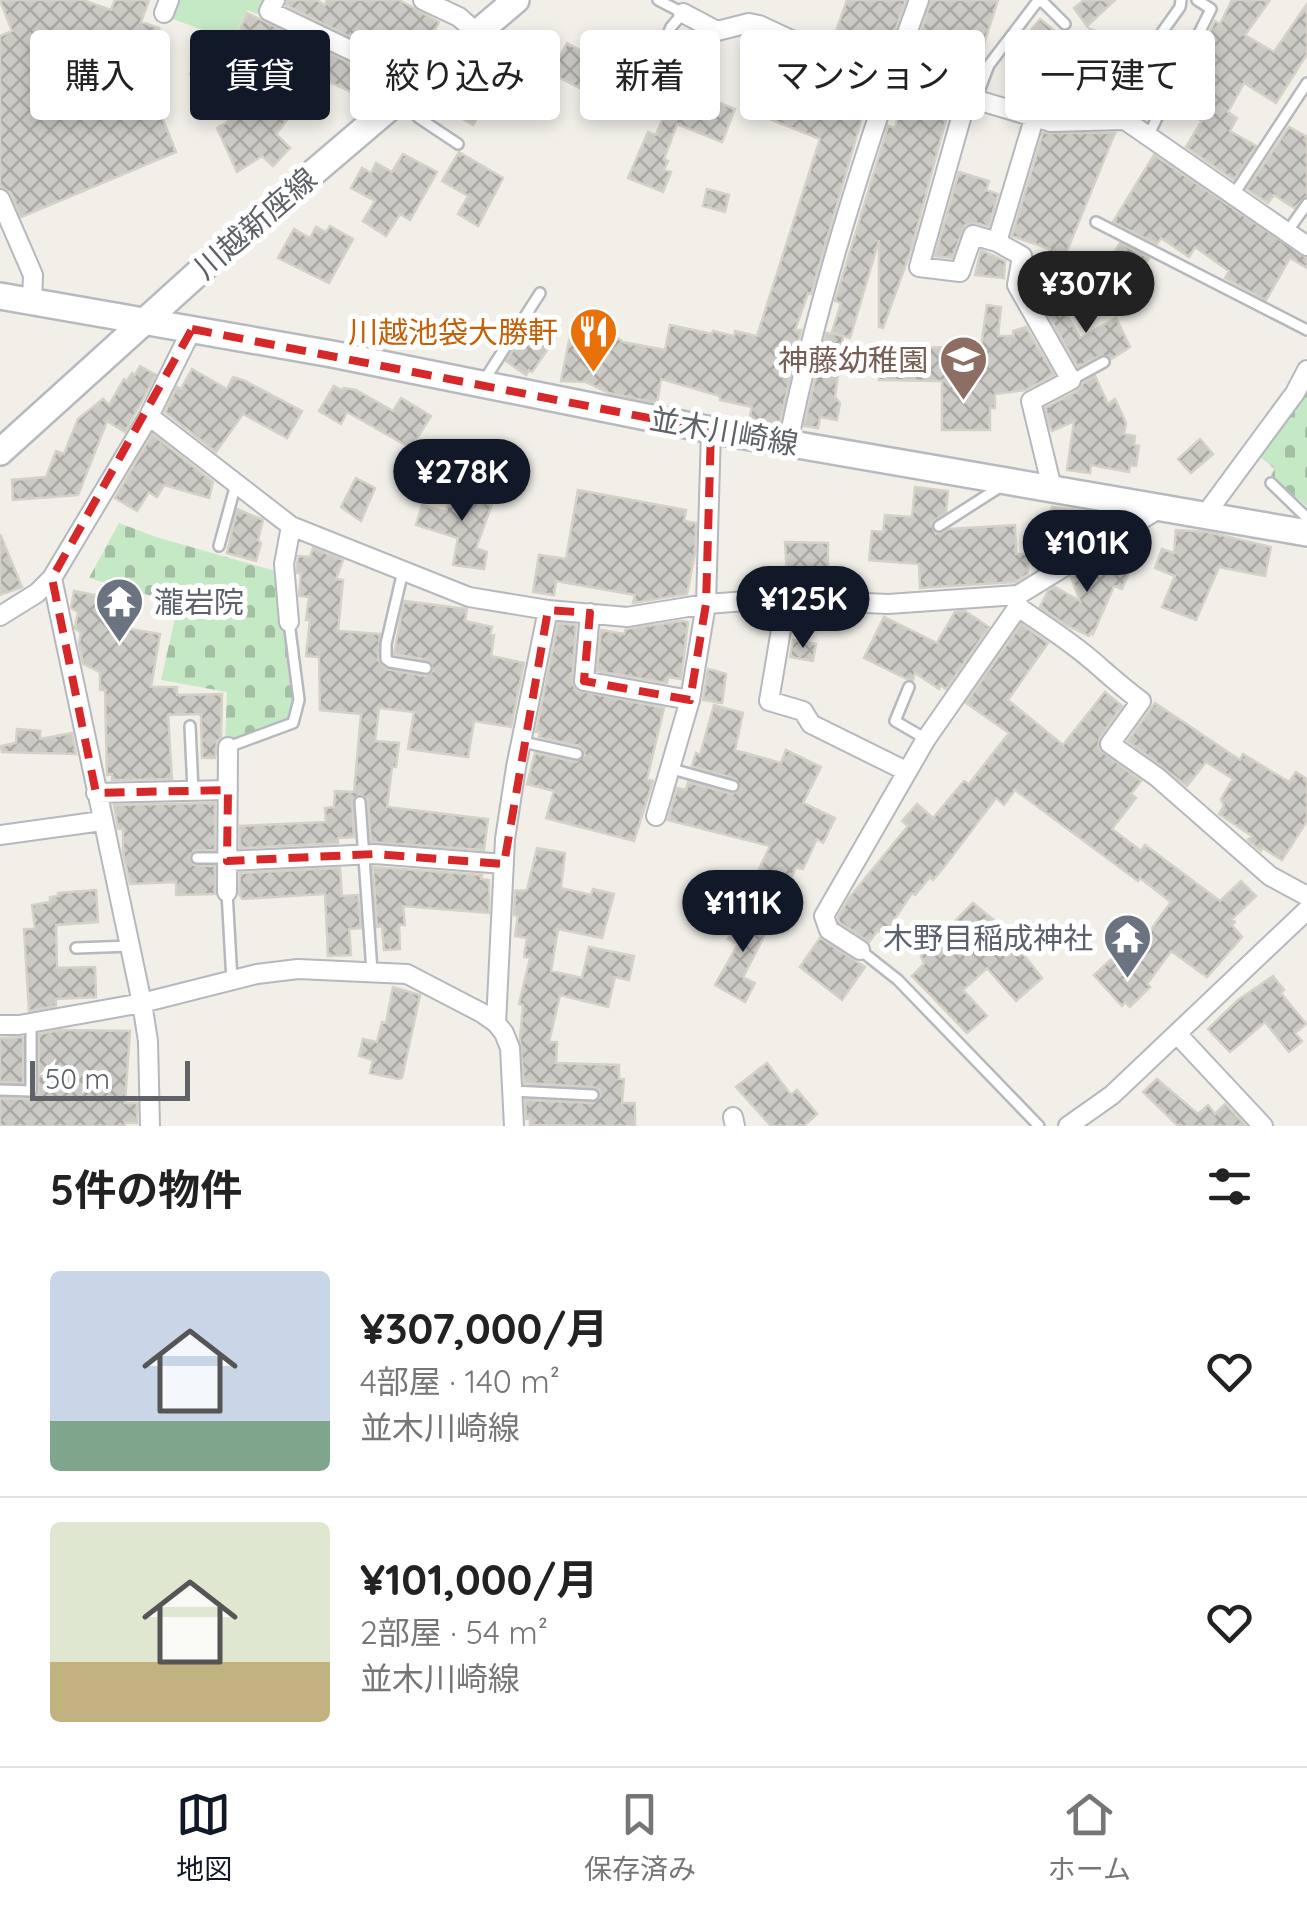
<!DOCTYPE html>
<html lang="ja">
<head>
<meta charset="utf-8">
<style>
	:root { --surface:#fff; --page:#f6f6f6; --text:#222; --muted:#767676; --line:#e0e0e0; --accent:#111827 }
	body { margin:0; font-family:Quicksand,"Noto Sans JP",sans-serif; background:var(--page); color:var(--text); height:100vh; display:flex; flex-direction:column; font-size:38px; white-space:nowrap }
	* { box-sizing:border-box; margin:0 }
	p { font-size:32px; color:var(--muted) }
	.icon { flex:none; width:55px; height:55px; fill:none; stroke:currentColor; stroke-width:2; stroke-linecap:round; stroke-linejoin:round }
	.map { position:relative; height:1126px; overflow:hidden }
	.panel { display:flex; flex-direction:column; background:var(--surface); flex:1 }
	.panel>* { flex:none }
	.hud { position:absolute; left:30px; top:30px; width:1248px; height:90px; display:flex; gap:20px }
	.scale { position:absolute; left:30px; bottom:25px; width:160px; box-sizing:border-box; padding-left:10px; border:5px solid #5f6368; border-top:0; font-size:28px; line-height:35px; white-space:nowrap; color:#5f6368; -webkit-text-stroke:8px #fff; paint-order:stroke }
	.price { position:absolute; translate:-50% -85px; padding:0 22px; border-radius:35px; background:var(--accent); color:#fff; font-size:32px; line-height:65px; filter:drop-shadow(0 2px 5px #0008) }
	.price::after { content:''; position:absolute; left:50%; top:60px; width:30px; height:22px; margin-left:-15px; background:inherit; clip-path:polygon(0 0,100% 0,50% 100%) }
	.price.selected { background:#222; color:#fff }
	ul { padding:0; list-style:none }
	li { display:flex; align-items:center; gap:30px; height:250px; padding:0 50px }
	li+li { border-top:2px solid var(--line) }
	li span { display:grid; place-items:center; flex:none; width:280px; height:200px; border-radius:10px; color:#555 }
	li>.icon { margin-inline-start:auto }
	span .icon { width:120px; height:120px; fill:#fffc; stroke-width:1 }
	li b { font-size:42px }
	h2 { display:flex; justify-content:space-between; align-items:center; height:120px; padding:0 50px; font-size:42px }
	.tag { padding:0 35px; border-radius:10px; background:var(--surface); box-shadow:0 5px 15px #0003; font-size:35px; line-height:90px }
	.tag.selected { background:var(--accent); color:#fff }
	.menu { display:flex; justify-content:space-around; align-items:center; height:140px; border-top:2px solid var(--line); background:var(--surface); font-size:28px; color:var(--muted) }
	.menu a { display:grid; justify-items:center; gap:5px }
	.menu .selected { color:var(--accent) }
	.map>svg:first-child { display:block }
	.cemetery { fill:url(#cemetery-stones) }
	.park { fill:#c5e8c5 }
	.building { fill:url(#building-cross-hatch); stroke:#d6d1c6; stroke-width:2.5 }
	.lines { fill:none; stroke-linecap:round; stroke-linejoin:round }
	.service-casing { stroke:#b5b8bc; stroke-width:14 }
	.minor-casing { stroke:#b5b8bc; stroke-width:22 }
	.secondary-casing { stroke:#b6babf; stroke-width:30 }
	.service { stroke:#fff; stroke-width:9 }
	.minor { stroke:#fff; stroke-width:18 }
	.secondary { stroke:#fff; stroke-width:25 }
	.marked { fill:none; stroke:#d62828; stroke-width:8; stroke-dasharray:20 12; stroke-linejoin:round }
	.labels { text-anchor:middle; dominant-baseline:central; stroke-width:10; stroke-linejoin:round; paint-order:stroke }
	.street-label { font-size:30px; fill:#5f6368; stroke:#fff }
	.food-label { font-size:30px; fill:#c56008; stroke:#fff; text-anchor:end }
	.education-label { font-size:30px; fill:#785e54; stroke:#fff; text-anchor:end }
	.worship-label { font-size:30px; fill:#5b616d; stroke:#fff; text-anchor:start }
</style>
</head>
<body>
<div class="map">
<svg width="1307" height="1126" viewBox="0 0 1307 1126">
	<defs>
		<pattern id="cemetery-stones" width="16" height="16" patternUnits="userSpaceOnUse" patternTransform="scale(2.5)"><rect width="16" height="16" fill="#c5e8c5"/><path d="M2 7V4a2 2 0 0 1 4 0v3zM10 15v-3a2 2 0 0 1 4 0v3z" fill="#a3c0a4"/></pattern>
		<pattern id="building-cross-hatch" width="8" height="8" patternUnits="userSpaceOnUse" patternTransform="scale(2.5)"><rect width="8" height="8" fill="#cccac5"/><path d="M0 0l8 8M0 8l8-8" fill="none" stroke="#a9a8a4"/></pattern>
	</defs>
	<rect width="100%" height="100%" fill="#f1efe8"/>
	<path class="cemetery" d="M1304,390L1307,391V507L1271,475L1275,469L1255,453Z
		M119,523L156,537L279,572L297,703L290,721L225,743L227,692L161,680L176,614L187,617L190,607L89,578Z"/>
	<path class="park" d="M180,0H264L257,14L247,10L232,41L173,19Z"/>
	<path class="building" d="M0,0H83L111,10L115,0H149L141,22L159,28L166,45L139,59L176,152L21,217L11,193L0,187V36L12,31Z
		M287,0H316L325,5L327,0H399L439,22L427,45L416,40L405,64L286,5Z
		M847,0H906L883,65L876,66L831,45Z
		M931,0H998L978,63L956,57L960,48L920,35Z
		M1084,0H1115L1087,26L1074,8Z
		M1232,0H1270L1245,35L1274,52L1307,4V54L1276,103L1244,83L1228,112L1237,118L1230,131L1256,146L1234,180L1186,147L1202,121L1173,106L1215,21L1220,24Z
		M247,13L378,77L365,98L320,78L276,134L290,148L273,166L262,156L237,172L217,128L229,121L226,118L270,57L235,40Z
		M1040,19L1122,86L1118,101L1013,84L1014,71L1052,75L1018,46Z
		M1090,29L1131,46L1121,69Z
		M205,31L235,45L216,87L190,74L195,64L191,62Z
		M682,35L714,48L696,94L735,109L722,142L677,124L664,159L668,161L664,170L671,172L663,192L628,178L648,132L656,135L677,82L663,76Z
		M567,43L630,77L614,106L551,73Z
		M497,47L528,71L504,105L490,97L473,125L443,107L454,88L464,94L468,87L473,89Z
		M781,49L870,90L811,294L808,293L795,330H801L780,422L775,421L774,424L749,420L752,407L720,400V396L661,379L657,403L609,393L586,382L561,381L572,326L615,336L623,342L665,350L670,325L712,334L713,331L734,336L735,331L757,336L820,139L747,110L757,84L765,87Z
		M902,101L948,112L911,250L883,328L879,327V240L850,338L843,336L835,397L840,403L837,420L820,417L818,428L804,426L826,333L841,335L832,332L841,303L835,301L888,126L895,128Z
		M1289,127L1307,137V196L1294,208L1274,195L1268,203L1247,189Z
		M1043,133H1115L1058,273L1042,263L1050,249L1012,236Z
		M459,152L503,178L478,226L458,214L468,196L442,181Z
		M403,154L437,172L410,220L400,214L386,236L363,221L375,201L351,188L362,168L371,173L376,163L392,172Z
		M1154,155L1307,258V268L1290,258L1266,300L1225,278L1229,271L1195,247L1189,257L1161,238L1157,244L1113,222Z
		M959,172L989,181L986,190L998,194L989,227L976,223L965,225L952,258L935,256Z
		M707,189L729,195L725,212L703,206Z
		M330,226L353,239L329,283L278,258L294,229L310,238L316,227L326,232Z
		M1120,243L1149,258L1118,309L1090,292Z
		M981,250L1005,261L1004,278L975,275Z
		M1056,295L1080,338L1116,318L1130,347L1111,359L1101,355L1078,367L1041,303Z
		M987,305L1001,307L998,336H1014L1013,331L1026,327L1054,375L1025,390L995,394V408H990V430H942V381L879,380V348L981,347Z
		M536,315L560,331L532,372L529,370L526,375L506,361Z
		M140,366L156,375L125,432L107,421L78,495L13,500L12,480L46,477L56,451L64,454L78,419L103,399L109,405L124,379L127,381L132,373L135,375Z
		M192,369L227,389L233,377L245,381L302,411L287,438L243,414L216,452L165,412L177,387L181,389Z
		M1095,376L1108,404L1115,399L1126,423L1124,434L1135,436L1134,445L1139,446L1136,466L1130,465L1129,472L1091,465L1090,473L1067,470L1074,421L1052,431L1050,427L1045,408L1077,391L1083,383Z
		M334,386L342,390L344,388L356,390L393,411L401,398L431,416L411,448L347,412L341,424L319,411Z
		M152,434L213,482L209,498L164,485L157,497L149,492L137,511L115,498Z
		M1200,439L1213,454L1191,473L1178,459Z
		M356,478L375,488L361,521L341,507Z
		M462,485L495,496L476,548L487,552L484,569L453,565L458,538L416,525L422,505L446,512L451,494L459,496Z
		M915,487L948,491L946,512L931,523L936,534L949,529L1015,525L1016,554H1027L1028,574L1015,582L920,588L919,564L869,560L872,531L883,532L885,515L912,517Z
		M578,490L686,510L684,521L696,523L695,553L687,594L633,603L635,595L556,581L554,595L533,592L539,555L566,559Z
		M1052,507L1091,512L1090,522L1109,525L1062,553L1050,524Z
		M237,509L263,520L258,540L261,543L256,561L227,553Z
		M1176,530L1208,532L1271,547L1265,576L1219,567L1196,620L1162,607L1175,576L1155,568L1162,549L1174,553Z
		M0,534L22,587L0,595Z
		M785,542L828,543V574L787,575Z
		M313,548L343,560L336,579L343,580L338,631L380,634L378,660L386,669L425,676L434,670L428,660L394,654L404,601L467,609L465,621L492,627L490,634L494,635L491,656L524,663L511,727L474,721L468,757L408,749L414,712L379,708L375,741L399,743L396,767H392L387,807L488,819L484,850L371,842L368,800L360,794L352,802L354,837L338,838V843L240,848V826L326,822L325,808L334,807L335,791L354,792L361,714L320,710L319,657L306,656L310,620H306L309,597L299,596L301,573H297V565L298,556L310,557Z
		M1104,557L1131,568L1122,589L1114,586L1093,634L1092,631L1089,636L1068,626L1040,607L1048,591L1055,587L1080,601L1071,577Z
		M74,591L111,598L106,625L160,634L151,687H177V695L222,694L221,737L217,742L215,758H202L201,714L168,715L172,779L112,780V774L107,775L105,690H100V672L83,664L79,644L81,633L75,628L78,612L71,608Z
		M965,611L989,627L946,689L941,685L939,689L915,673L913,680L907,679L864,658L884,617L937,643L955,612Z
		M682,621L688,622L681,679L668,677L667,683L597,671L601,630L624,634L626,629Z
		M558,623L576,625L572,680L576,690L664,708L647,779L653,781L634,841L546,818L554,791L527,784L535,753L576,762L585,755L580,746L539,737L540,732H536Z
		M1021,624L1048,643L1008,700L1063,745L1105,692L1122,706L1100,737L1098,748L1141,781L1131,794L1136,798L1112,829L1141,851L1145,845L1220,901L1241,881L1256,896L1232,919L1235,922L1232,925L1242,937L1207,977L1171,951L1147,984L1150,987L1130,1007L1125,1002L1122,1006L1094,975L1117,954L1110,948L1124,929L1142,942L1171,902L1140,878L1138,881L1015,790L1004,805L996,798L944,867L933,880L930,877L915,895L912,893L884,935L878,930L869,942L839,922L838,917L849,898L908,826L902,821L917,804L933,818L964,781L969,784L1009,733L966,703Z
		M793,640L816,644L813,661L790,657Z
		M708,669L726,674L722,703L703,700Z
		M1155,703L1240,760L1243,754L1289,782L1296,772L1307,779V821L1282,860L1263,848L1261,851L1248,840L1252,836L1219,814L1224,806L1221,799L1233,779L1206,762L1187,786L1128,741Z
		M714,705L743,713L735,750L781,763L786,750L821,767L803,803L835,818L823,843L817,839L803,869L796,868L785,892L755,878L770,846L668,820L677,788L686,790L688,782L732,794L740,789L736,779L692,766L696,753L700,755Z
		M17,729L40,731V739L72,733L76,754L2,752L1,746L16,743Z
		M215,803V850L194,851L189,857L194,865L215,866V894L176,895V882L130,884L123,853V829H118L114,805Z
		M537,848L565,853L561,888L591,895L593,889L614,894L602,938L558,929L551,971L582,978L589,947L634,956L629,980L615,977L608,1007L560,995L549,1042H557L556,1063L619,1065V1079H624L622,1103H635V1126L530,1125V1119H526L525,1100L593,1103L601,1096L600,1090L593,1087L524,1083L520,1039L523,1005L519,1004L530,958L524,957L527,938L515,936L518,916L514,915L515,891L527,890Z
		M373,867L482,875L481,879L489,880V913L403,906L405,925H399L400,949L384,950L382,926L377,927Z
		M340,868L342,896L358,895L361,928L349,929L351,955L328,956L325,894L242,899L239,894L240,873Z
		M96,890L98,922L56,925L57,968L95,967L96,997L56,999V1006L29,1011L24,929H35L32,905L50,902V897L58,896V893Z
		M973,903L1002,927L1042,978L1016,1001L987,968L963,990L987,1016L967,1033L912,976L924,964L921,956Z
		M744,910L770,925L743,977L755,983L745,1002L715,985L738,944L728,939Z
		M820,938L865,967L842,1000L800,967Z
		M1273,976L1284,990L1281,993L1306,1024L1295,1033L1302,1041L1289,1052L1265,1022L1230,1052L1208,1029L1238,1000Z
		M393,987L420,995L402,1078L398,1079L370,1073L373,1060L359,1056L363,1039L377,1042L382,1022L386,1023Z
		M60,1030L130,1031L125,1103H137V1123H125V1126H0V1098L31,1099L38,1094L39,1034Z
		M23,1037V1083L0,1082V1038Z
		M767,1063L791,1095L797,1090L817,1114L804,1126H771L736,1087Z
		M1157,1079L1198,1114L1208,1105L1215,1114L1225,1104L1246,1126H1178L1143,1092Z"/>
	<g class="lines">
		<defs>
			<path id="service" d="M1148,52L1180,7L1181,0
				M654,65L671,27L683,13L658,0
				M976,99L989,65L1037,2H1043L1065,24
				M401,101L419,118L458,144
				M1149,134L1211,9L1197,0
				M1234,194L1307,83
				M1096,222L1307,330
				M1287,232L1307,204
				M485,379L540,293
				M1071,380L1104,362
				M1271,483L1307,518
				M939,526L1000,487
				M219,546L236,484
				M403,571L386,644V659L390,662L426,668
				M909,687L895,721L926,739
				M190,726L193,791
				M523,742L577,754
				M228,747L293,723L299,700L289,622
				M672,769L733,786
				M360,802L372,971
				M197,858H227
				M227,892L232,981
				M76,948L131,946
				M860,950L898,980L1039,1126
				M0,1090L31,1091V1023
				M512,1091L593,1095"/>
			<path id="minor" d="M275,0L269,11L394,71L414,87
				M423,0L459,17L477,33
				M164,13L169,0
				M683,13L717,31L749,23L759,25L888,85L924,94L967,97L1051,122L1125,120L1307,246
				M967,97L919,267L960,272L973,235L997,242
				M1034,119L997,242L1022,256L1017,285L1071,380L1031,401L1052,488
				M1125,120L1147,53
				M0,199L33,275L32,301
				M149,416L291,526L469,597L548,610L627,617L706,604L775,599L888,604L1018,595L1160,508
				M788,443C819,292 866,145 919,0
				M1205,515L1295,393L1307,370
				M52,578L142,1003L148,1041L150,1126
				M786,600L769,701L803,711L811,724L906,771
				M1018,607C1047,627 1077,646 1103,670C1116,681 1127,691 1141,701L1110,744L1157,777L1270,876L1307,896
				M590,613L584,681L690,700
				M0,616L37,593L52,578L149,416L192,329
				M289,622L284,564L291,526
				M96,793L228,790
				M656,816L690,700L706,604L711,430
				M0,835L102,821
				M227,861L375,854L504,864
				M227,892L228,747
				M860,950L829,930L824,916L926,739L1018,607V596
				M496,1023L505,839L516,767L548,610
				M0,1025H19L142,1003L257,974L298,969L407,974L482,1013L496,1023L504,1033L510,1048L514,1126
				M1177,1034L1263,1126
				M733,1117L735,1126
				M1068,1126L1112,1095L1307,910"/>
			<path id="secondary" d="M0,296L332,354L711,430L1307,533
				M0,452L240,235L516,0"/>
		</defs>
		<use href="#service" class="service-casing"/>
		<use href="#minor" class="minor-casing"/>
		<use href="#secondary" class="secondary-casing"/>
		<use href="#service" class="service"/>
		<use href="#minor" class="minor"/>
		<use href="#secondary" class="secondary"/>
	</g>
	<path class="marked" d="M192,329L711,430L706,604L690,700L584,681L590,613L548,610L504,864L375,854L227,861L228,790L96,793L52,578Z"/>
	<defs>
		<symbol id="restaurant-pin" viewBox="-11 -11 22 30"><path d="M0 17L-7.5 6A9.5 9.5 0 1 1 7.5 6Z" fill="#e8710a" stroke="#fff"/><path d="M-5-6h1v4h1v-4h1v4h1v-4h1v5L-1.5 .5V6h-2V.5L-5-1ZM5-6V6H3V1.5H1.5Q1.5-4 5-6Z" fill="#fff"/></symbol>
		<symbol id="school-pin" viewBox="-11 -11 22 30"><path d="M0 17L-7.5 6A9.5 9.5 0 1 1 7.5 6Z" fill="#8d6e63" stroke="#fff"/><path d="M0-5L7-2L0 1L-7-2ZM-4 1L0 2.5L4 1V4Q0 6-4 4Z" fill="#fff"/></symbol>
		<symbol id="temple-pin" viewBox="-11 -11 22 30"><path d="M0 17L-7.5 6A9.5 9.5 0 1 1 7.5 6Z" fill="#6b7280" stroke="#fff"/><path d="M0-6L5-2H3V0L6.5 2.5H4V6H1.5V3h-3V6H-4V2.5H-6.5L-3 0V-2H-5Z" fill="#fff"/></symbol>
	</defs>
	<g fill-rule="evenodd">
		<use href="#restaurant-pin" x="566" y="304" width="55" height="75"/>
		<use href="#school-pin" x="936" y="332" width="55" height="75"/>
		<use href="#temple-pin" x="92" y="574" width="55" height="75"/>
		<use href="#temple-pin" x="1100" y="910" width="55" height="75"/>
	</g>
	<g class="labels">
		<g class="street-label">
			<text transform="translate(255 223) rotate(-41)">川越新座線</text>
			<text transform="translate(724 431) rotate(10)">並木川崎線</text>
		</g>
		<g class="food-label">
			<text x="558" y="332">川越池袋大勝軒</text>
		</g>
		<g class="education-label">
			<text x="928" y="360">神藤幼稚園</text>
		</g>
		<g class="worship-label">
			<text x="154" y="602">瀧岩院</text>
			<text x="1093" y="938" text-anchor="end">木野目稲成神社</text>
		</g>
	</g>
</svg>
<div class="scale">50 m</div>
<b class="price selected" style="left:1086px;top:336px">¥307K</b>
<b class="price" style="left:462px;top:524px">¥278K</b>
<b class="price" style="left:1087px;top:595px">¥101K</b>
<b class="price" style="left:803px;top:651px">¥125K</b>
<b class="price" style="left:743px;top:955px">¥111K</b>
<div class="hud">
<a class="tag">購入</a>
<a class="tag selected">賃貸</a>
<a class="tag">絞り込み</a>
<a class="tag">新着</a>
<a class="tag">マンション</a>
<a class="tag">一戸建て</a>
</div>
</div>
<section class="panel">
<h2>5件の物件<svg class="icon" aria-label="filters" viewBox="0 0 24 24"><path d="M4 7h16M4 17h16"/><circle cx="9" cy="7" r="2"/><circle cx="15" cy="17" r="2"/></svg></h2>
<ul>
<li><span style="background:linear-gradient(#c9d6e8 75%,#7fa58c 0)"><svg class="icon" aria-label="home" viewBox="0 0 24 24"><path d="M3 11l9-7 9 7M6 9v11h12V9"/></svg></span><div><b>¥307,000/月</b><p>4部屋 · 140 m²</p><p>並木川崎線</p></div><svg class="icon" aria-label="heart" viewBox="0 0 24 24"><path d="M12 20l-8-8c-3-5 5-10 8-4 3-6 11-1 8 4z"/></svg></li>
<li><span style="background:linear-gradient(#dfe7d0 70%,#c2b280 0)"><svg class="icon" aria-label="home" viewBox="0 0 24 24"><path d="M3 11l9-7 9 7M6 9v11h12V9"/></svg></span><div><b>¥101,000/月</b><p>2部屋 · 54 m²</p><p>並木川崎線</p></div><svg class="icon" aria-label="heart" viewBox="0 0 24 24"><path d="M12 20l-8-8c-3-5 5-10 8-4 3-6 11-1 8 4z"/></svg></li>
</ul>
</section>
<nav class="menu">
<a class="selected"><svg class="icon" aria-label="map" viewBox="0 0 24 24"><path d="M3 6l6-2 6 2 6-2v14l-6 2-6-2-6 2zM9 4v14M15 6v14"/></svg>地図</a>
<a><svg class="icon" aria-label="saved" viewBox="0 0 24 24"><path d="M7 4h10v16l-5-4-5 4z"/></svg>保存済み</a>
<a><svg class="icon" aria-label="home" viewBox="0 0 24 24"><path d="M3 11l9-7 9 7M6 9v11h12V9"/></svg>ホーム</a>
</nav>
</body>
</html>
